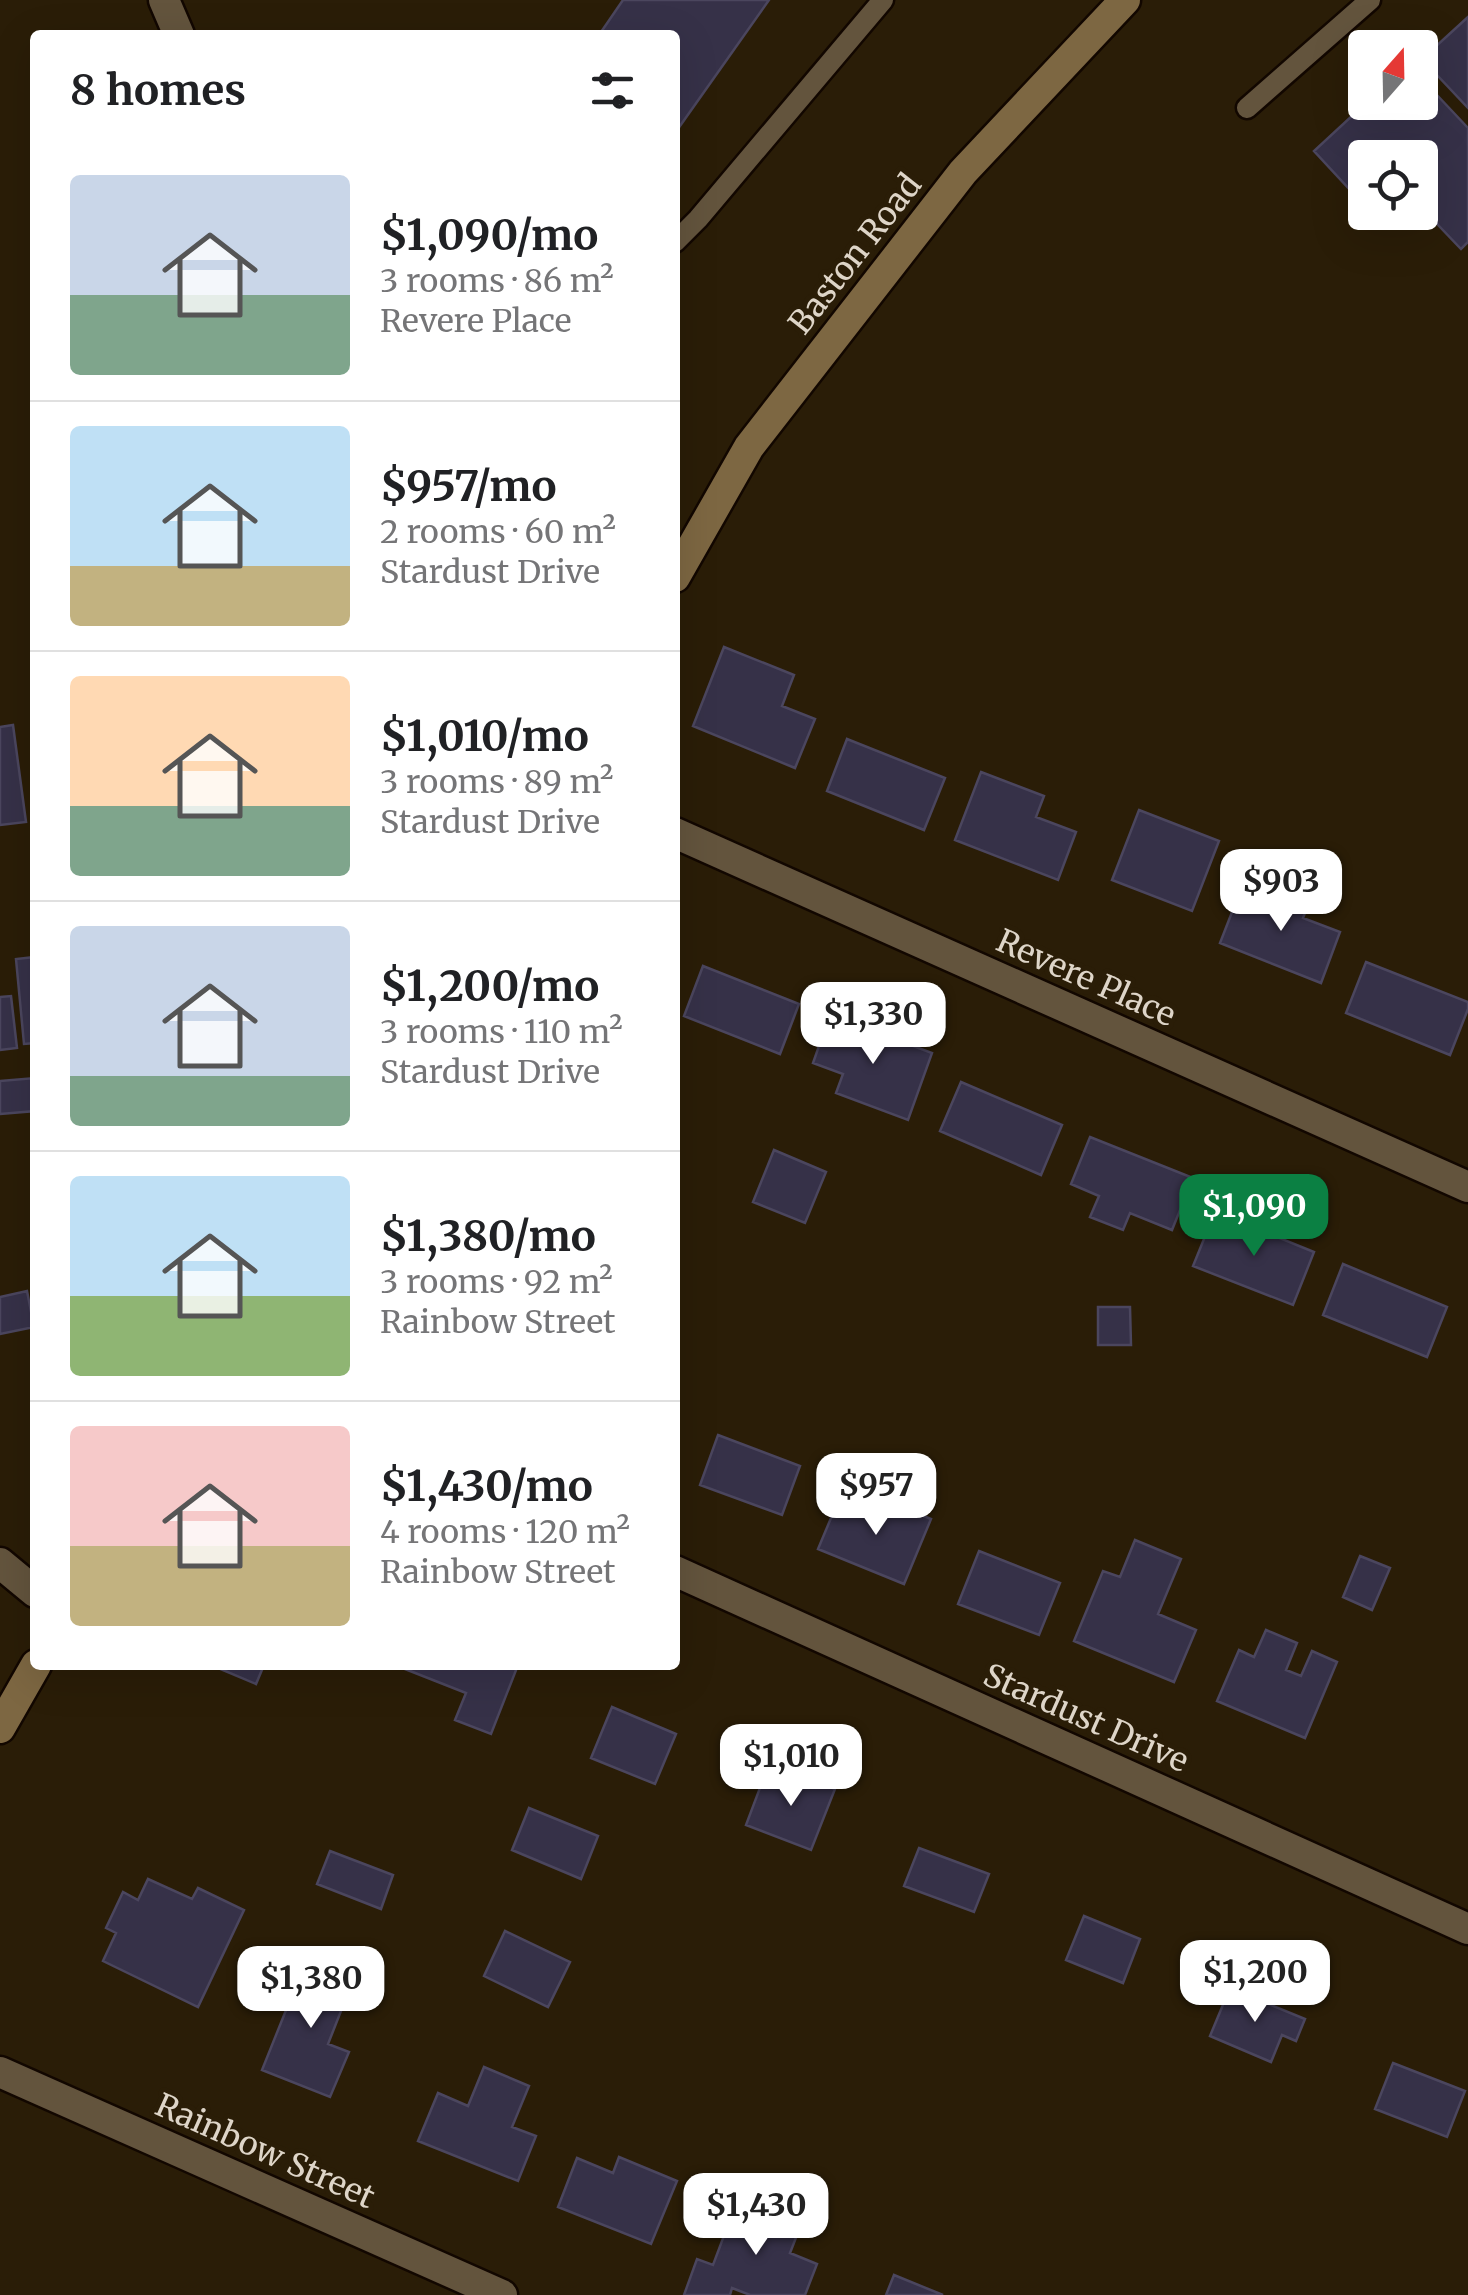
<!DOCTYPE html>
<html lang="en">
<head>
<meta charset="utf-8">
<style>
	:root { --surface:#fff; --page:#f6f6f6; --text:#202124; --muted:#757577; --line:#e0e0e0; --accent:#0b8043 }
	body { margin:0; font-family:Merriweather,serif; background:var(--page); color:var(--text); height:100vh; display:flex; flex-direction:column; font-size:38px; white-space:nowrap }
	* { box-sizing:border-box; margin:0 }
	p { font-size:32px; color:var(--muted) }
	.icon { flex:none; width:55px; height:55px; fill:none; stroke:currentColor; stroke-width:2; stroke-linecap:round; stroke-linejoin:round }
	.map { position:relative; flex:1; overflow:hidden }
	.sheet { position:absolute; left:30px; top:30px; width:650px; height:1640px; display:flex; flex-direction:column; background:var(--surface); border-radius:10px; box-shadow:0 10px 40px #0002 }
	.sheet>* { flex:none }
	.needle { width:65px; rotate:20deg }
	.buttons { position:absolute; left:1348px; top:30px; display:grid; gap:20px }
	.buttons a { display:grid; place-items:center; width:90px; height:90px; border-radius:10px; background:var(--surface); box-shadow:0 10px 40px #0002; font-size:50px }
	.price { position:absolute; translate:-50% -85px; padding:0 22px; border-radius:20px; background:#fff; color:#222; font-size:32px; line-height:65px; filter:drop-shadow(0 2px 5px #0008) }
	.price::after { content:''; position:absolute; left:50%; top:60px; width:30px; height:22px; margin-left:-15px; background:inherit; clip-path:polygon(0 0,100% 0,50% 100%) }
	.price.current { background:var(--accent); color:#fff }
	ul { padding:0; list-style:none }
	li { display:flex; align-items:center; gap:30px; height:250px; padding:0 40px }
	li+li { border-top:2px solid var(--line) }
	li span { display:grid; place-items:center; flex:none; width:280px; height:200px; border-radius:10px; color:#555 }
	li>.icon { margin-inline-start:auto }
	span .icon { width:120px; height:120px; fill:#fffc; stroke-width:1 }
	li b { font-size:42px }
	h2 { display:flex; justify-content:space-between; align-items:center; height:120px; padding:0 40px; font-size:42px }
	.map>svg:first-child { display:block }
	.building { fill:#363148; stroke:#4b465e; stroke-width:2.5 }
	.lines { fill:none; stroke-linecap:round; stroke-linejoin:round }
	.lane-casing { stroke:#120700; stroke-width:25 }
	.street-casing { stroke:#120700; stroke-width:35 }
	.secondary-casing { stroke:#120700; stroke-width:35 }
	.lane { stroke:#63543d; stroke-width:20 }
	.street { stroke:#63543d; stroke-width:30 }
	.secondary { stroke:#7d6742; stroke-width:30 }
	.labels { text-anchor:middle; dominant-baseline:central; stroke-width:10; stroke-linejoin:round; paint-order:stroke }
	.street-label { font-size:32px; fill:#ded5c8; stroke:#2a1d07 }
</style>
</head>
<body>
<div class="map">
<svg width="1468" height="2295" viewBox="0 0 1468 2295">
	<rect width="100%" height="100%" fill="#2a1d07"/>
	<path class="building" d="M623,0H769L675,133V35H599Z
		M1468,17V108L1422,59Z
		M1420,77L1468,128V242L1461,249L1420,206V158H1365V206L1314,151L1367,102H1420Z
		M1371,212H1399L1384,226Z
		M724,647L794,675L782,706L815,719L795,768L693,726Z
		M13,725L26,822L0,825V727Z
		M847,739L945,778L924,830L827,791Z
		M981,772L1044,796L1036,817L1076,832L1058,880L955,840Z
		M1139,810L1219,841L1192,911L1112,880Z
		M1241,889L1278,904L1284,890L1310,900L1303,918L1340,932L1321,983L1220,943Z
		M35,957V1043L24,1044L16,959Z
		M1366,962L1468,1002V1009L1450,1055L1346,1013Z
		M703,966L799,1004L780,1054L684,1016Z
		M11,996L17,1048L0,1050V997Z
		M830,1015L932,1053L908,1120L836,1093L843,1074L813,1063Z
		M35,1078V1111L0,1114V1081Z
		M961,1082L1062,1125L1041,1175L940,1131Z
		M1090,1137L1193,1178L1172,1230L1130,1213L1123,1230L1090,1217L1099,1196L1071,1184Z
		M774,1150L826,1172L805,1223L753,1202Z
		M1215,1212L1314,1252L1293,1305L1193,1266Z
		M1343,1264L1447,1307L1427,1357L1323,1315Z
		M27,1291L34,1327L0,1334V1297Z
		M1098,1307H1130L1131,1345H1098Z
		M718,1435L800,1466L782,1515L700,1485Z
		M839,1499L877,1515L883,1499L931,1519L904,1584L818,1549Z
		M1135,1540L1181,1559L1158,1614L1196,1630L1174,1682L1074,1641L1103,1571L1120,1577Z
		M979,1551L1060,1583L1039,1635L958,1604Z
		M1360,1556L1390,1568L1372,1610L1343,1597Z
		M1266,1630L1297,1643L1286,1670L1301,1676L1312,1651L1337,1662L1305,1738L1217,1701L1239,1650L1254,1657Z
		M211,1665H264L256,1684Z
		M407,1665H518L491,1734L455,1720L466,1693L405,1669Z
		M612,1707L676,1734L655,1784L591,1758Z
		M766,1772L803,1786L807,1778L835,1789L811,1850L746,1825Z
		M529,1808L598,1836L581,1879L512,1850Z
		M919,1848L989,1874L974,1912L904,1886Z
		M330,1851L393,1875L381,1909L317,1884Z
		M148,1879L192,1899L198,1888L244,1910L198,2007L103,1961L116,1933L106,1928L123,1892L138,1900Z
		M1084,1916L1140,1939L1123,1983L1066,1960Z
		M505,1931L570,1962L548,2007L484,1976Z
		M307,1958L354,1978L328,2044L349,2052L330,2097L262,2070Z
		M1230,1988L1305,2019L1296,2041L1282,2035L1271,2062L1210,2036Z
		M1393,2063L1465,2091L1447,2137L1375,2109Z
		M484,2067L529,2086L512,2127L536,2136L518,2181L418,2141L438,2093L468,2106Z
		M619,2157L677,2181L651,2244L558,2207L577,2158L613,2173Z
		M755,2198L804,2217L790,2253L817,2264L805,2295H750L732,2288L730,2295H684L697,2259L713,2265L728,2225L743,2230Z
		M894,2275L943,2295H886Z"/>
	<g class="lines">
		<defs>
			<path id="lane" d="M1247,108L1370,0
				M675,242L698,219L883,0"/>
			<path id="street" d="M164,0L179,35
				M675,833L1468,1187
				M0,1563L35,1592
				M675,1571L1468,1929
				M0,2072L502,2295"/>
			<path id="secondary" d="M675,577L749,447L963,172L1125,0
				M0,1728L36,1665"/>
		</defs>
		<use href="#lane" class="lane-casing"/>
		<use href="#street" class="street-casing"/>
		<use href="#secondary" class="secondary-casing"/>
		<use href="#lane" class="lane"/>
		<use href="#street" class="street"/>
		<use href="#secondary" class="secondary"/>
	</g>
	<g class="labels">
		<g class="street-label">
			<text transform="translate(855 254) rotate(-52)">Baston Road</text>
			<text transform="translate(1086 978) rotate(24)">Revere Place</text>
			<text transform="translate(1086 1718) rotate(24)">Stardust Drive</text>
			<text transform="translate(265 2151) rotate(24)">Rainbow Street</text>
		</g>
	</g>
</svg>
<div class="buttons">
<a><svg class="needle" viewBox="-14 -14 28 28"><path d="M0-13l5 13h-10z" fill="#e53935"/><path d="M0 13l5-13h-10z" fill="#757577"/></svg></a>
<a><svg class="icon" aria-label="locate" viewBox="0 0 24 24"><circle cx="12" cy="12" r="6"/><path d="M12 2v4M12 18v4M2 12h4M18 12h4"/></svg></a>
</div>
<b class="price" style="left:1281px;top:934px">$903</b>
<b class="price" style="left:873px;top:1067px">$1,330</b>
<b class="price current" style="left:1254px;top:1259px">$1,090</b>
<b class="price" style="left:876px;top:1538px">$957</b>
<b class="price" style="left:791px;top:1809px">$1,010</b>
<b class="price" style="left:1255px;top:2025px">$1,200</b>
<b class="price" style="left:311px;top:2031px">$1,380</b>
<b class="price" style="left:756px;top:2258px">$1,430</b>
<section class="sheet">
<h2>8 homes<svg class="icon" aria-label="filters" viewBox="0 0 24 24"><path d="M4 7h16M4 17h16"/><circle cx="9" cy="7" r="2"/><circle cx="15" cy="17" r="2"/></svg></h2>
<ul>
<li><span style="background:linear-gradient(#c9d6e8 60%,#7fa58c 0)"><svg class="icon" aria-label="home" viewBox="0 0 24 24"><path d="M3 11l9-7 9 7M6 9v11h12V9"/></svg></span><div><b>$1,090/mo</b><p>3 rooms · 86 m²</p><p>Revere Place</p></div></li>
<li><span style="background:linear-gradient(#bfe0f5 70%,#c2b280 0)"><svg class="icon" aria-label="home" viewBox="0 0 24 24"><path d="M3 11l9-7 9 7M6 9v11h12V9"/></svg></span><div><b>$957/mo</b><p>2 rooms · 60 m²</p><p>Stardust Drive</p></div></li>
<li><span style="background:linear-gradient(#ffd9b3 65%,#7fa58c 0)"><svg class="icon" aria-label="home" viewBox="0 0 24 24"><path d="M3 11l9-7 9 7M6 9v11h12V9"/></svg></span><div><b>$1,010/mo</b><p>3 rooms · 89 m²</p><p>Stardust Drive</p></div></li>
<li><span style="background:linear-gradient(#c9d6e8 75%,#7fa58c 0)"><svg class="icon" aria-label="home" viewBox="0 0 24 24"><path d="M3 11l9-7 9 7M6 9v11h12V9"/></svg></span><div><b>$1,200/mo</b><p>3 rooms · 110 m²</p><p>Stardust Drive</p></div></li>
<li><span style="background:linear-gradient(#bfe0f5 60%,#8fb573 0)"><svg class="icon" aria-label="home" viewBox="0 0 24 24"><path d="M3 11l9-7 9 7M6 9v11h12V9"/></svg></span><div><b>$1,380/mo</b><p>3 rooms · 92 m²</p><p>Rainbow Street</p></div></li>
<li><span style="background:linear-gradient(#f6c9c9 60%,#c2b280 0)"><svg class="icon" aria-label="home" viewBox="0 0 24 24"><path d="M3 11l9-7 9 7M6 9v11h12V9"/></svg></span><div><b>$1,430/mo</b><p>4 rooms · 120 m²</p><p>Rainbow Street</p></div></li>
</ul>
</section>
</div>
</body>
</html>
